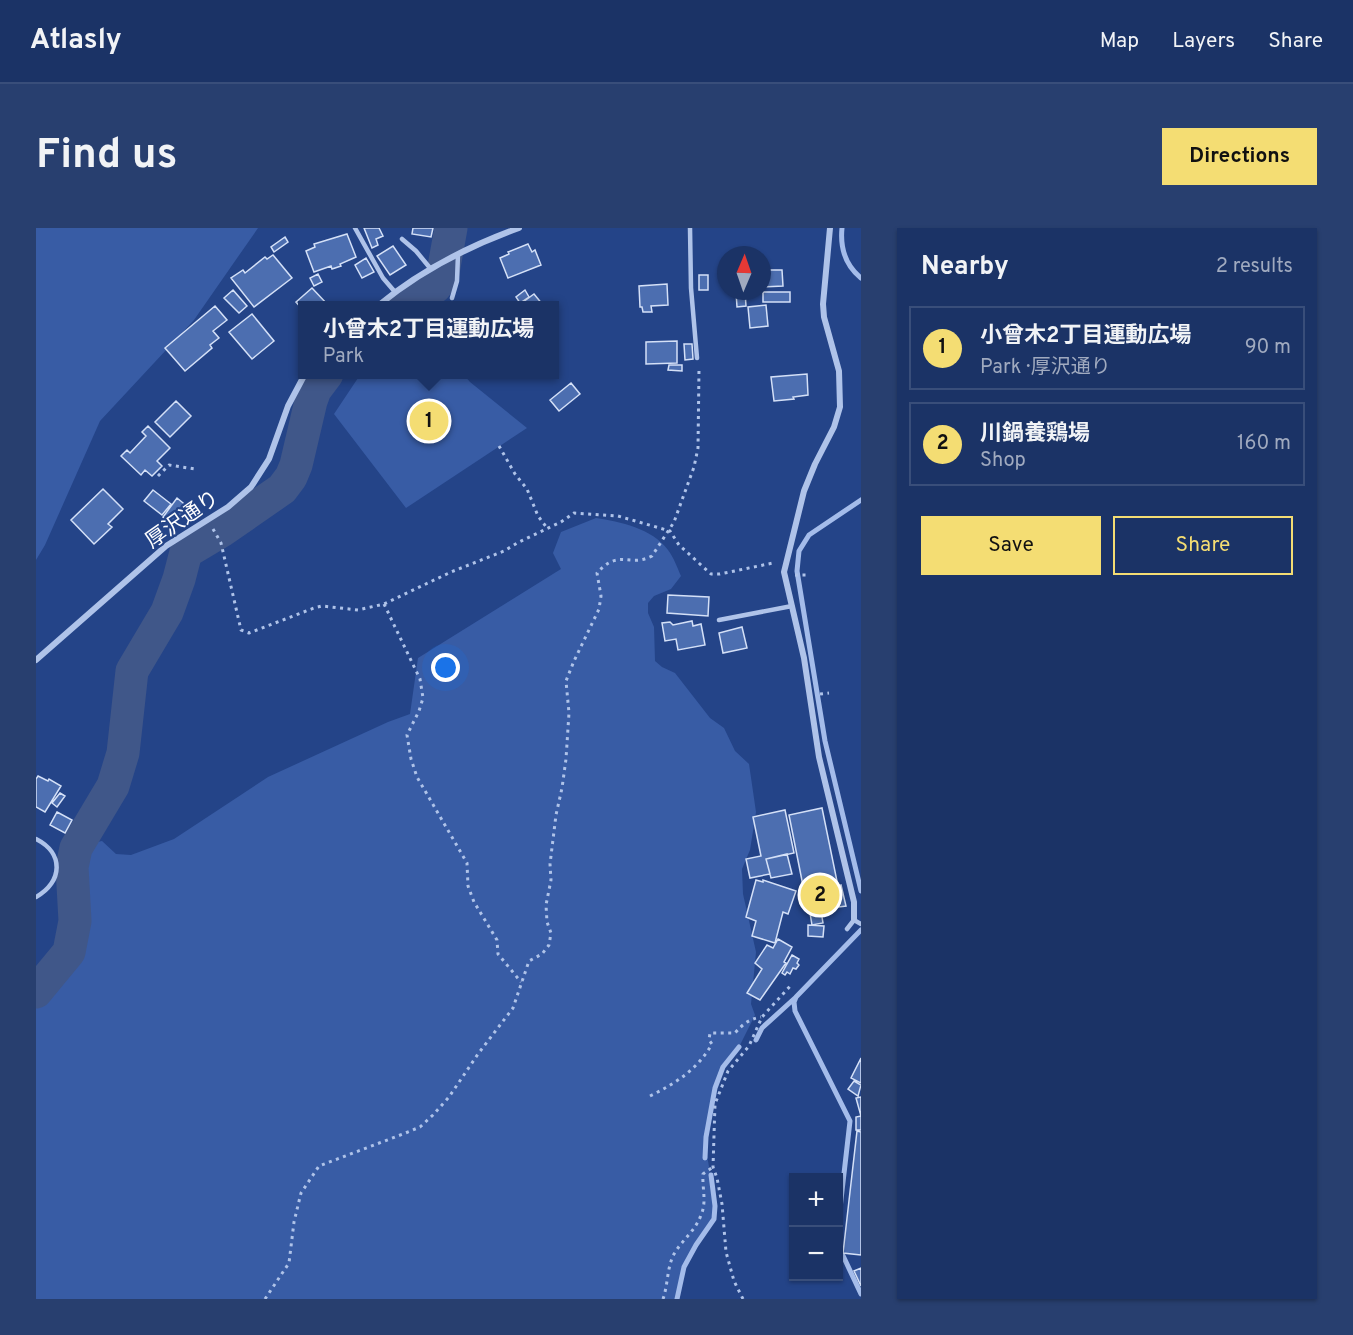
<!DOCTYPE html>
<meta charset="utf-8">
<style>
:root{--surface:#1b3366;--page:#283f6f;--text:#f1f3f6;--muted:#a0aabf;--line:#394e7a;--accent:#f4dd73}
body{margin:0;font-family:Overpass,"Noto Sans JP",sans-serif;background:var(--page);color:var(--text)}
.controls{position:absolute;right:18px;bottom:18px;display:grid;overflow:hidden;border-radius:0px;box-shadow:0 2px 4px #0004}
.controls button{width:54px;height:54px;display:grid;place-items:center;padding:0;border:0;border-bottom:2px solid var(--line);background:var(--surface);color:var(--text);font:30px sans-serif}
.compass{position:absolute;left:681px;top:18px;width:54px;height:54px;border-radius:50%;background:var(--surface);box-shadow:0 2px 4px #0004;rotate:2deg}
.you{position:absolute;left:410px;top:440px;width:21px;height:21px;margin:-15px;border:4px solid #fff;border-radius:50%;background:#1a73e8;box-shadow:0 0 0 9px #1a73e833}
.badge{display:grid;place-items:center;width:39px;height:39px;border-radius:50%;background:var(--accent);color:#111;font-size:20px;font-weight:700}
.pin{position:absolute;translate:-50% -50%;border:3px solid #fff;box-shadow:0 2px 6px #0006}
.popup{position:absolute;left:262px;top:73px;width:261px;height:78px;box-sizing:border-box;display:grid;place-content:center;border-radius:0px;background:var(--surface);filter:drop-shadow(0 2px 4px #0005);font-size:20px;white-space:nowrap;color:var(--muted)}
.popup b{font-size:22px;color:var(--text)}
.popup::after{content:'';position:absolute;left:50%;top:100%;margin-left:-12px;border:12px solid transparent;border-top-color:var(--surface)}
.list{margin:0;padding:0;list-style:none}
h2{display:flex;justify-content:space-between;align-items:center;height:78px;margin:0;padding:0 24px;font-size:26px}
h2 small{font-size:20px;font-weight:400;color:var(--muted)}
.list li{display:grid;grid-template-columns:39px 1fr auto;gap:18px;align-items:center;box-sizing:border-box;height:84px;margin:0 12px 12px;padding:0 12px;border:2px solid var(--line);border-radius:0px}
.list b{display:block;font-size:22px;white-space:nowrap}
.list p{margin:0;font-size:20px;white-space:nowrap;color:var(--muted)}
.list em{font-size:20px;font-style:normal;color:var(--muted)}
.actions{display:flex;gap:12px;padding:18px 24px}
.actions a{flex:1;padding:14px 0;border:2px solid var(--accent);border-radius:0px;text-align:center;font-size:21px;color:var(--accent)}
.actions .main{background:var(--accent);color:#111}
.map{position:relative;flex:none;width:825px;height:1071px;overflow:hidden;border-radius:0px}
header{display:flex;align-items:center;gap:36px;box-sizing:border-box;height:84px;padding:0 30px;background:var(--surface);border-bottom:2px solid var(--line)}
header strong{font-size:28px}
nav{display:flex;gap:33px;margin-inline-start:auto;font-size:21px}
.intro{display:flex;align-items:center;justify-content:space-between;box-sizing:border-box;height:144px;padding:0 36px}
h1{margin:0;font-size:42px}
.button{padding:15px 27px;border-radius:0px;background:var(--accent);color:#111;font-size:21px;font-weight:700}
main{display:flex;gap:36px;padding:0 36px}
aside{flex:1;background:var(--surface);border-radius:0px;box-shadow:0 2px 4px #0004}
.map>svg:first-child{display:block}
</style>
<header>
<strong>Atlasly</strong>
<nav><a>Map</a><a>Layers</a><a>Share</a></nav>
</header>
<div class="intro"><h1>Find us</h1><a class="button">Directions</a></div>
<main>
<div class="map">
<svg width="825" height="1071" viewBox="0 0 825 1071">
<rect width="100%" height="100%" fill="#244488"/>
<!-- green -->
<path fill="#385ca5" d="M0 0H222L158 92 64 193 9 317 0 332Z
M324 147H428L434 154 491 200 370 280 298 186Z
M560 290C584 294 616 300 632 322 638 330 641 339 645 348L635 361 618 368 612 375V385L618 399 619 433 626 439 639 445 674 490 688 500 699 523 713 536 720 584 714 622 706 641 707 666 720 724 715 776 719 787 703 819 687 839 679 860 670 922 678 966V991L660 1017 648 1039 641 1071H0V774L23 758 37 726 45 692 43 633 51 616 66 613 80 626 95 627 138 611 232 549 352 494 374 486 382 430 525 341 517 325 525 304Z"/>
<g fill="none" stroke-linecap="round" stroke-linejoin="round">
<!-- stream -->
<path stroke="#a4bcea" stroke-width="5" d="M806 0C804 20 809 37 825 50
M825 272 773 307 763 323 761 343 789 513 825 663
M720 812 726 800 759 770
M669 930 670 909 679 860 687 839 703 819
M802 998 814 893 759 783 758 774 760 769 825 702
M802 1017 825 1066
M641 1071 648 1039 660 1017 678 991 679 978 675 947"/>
<!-- river -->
<path stroke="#405789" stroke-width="33" d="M369 77 399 59 406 50 415 0
M0 764 33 724 39 693 36 639 40 620 77 558 87 525 96 443 131 384 143 351 150 324 187 302 246 261 255 249 260 237 275 173 279 162 291 146"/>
</g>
<!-- building -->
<path fill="#4c6eb0" stroke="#d4e0f7" stroke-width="1.5" d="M328 0H343L347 8 340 11 342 17 336 20Z
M377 0H397L395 9 376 6Z
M311 6 320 29 304 36 305 38 296 41 295 38 278 44 270 23 279 19 278 16Z
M249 9 252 14 238 24 235 19Z
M492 16 496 24 499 22 505 37 472 50 464 30 473 26 472 24Z
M357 18 370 37 354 47 341 28Z
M237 27 256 50 218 79 195 50 207 42 209 45 229 29 231 31Z
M330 30 338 44 326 50 319 37Z
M726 42H746L747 58 726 59Z
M282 46 286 54 278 58 274 50Z
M663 47H672V62H663Z
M631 56 632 77 615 78 616 84H607L606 79H604L603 58Z
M276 60 292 77H267V82L260 74Z
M197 62 211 78 203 85 188 70Z
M489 62 493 69 484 75 480 69Z
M709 63 710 78 701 79 700 64Z
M727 64H754V74H727Z
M498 66 507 77H483Z
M730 77 732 98 714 100 712 79Z
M179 78 191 92 177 103 183 110 174 117 176 120 149 143 129 120Z
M216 86 238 113 216 131 193 104Z
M641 113V135L610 136V114Z
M648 116H656L657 131 649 132Z
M633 137H646V143L632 142Z
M771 146 772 167 757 169 758 171 738 173 735 149Z
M535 155 544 166 523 183 514 172Z
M140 173 155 188 134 209 119 194Z
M112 198 134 220 121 233 126 238 116 248 109 242 105 247 85 228 91 222 94 225 110 208 106 204Z
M67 261 87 281 72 296 76 299 58 316 35 292Z
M117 262 135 276 126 287 108 273Z
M141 270 152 279 138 297 127 289Z
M632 367 673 369 672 388 631 385Z
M656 393 657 398 665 396 669 417 642 422 640 411 629 413 626 395 634 394 637 397Z
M706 399 711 420 687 425 683 405Z
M2 548 12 553 13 551 25 558 9 584 0 579V551Z
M24 565 29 568 21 579 16 575Z
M786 580 802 658 795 659 799 677 772 683 753 587Z
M749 582 758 625 730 631 734 646 714 650 710 631 725 628 717 589Z
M21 584 36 592 29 605 14 597Z
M751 626 756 646 735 650 730 631Z
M720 652 727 654V652L760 663 752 686 747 684 739 715 716 708 720 693 710 689Z
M805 657 810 678 803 679V678H800L796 660Z
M785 683 787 695 776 697 774 685Z
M772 697 788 698 787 709 772 708Z
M742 711 756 719 748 734 750 735 724 772 711 765 726 741 719 735 731 717 737 720Z
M756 727 763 731 761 735 763 737 760 741 757 740 754 746 751 744 749 747 746 745Z
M825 830V855L815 850Z
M818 853 825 857 822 868 812 861Z
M825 869V902H820V889L825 888 820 870Z
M821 903 825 904V1027L807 1025Z
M825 1040V1058L818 1043Z"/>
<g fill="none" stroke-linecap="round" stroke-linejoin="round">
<!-- path -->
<path stroke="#afc3e9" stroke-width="3" stroke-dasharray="3 4.5" stroke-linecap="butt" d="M463 218 479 246 491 261 502 288 511 300
M122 248 133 237 159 241
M177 301 185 315 205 402 213 405 278 380 286 378 322 382 348 376 415 344 468 323 483 314 525 294 538 285 582 288 634 303 643 317 675 346H684L737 335
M759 347H771
M348 376 384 451 387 470 383 483 371 507 375 531 381 549 431 635 432 658 438 674 461 712 462 726 485 754
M784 466 793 465
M614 868C640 855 661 842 676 816L673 812 674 805H699C707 796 713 791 725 789
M229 1071 253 1035 258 994 265 965 283 938 367 906 384 899 397 887 413 869 442 826 477 780 493 733 506 726 513 717 515 705 511 694 510 677 515 652 514 636 520 587 526 560 530 531 533 485 530 453 538 433 563 381 565 368 561 345C583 320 593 340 616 328L638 294 658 239 662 220 663 141
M627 1071C632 1057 631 1039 638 1026 646 1012 660 1002 665 987 671 974 666 960 667 946L677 939
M707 1071 698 1053 690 1024 686 976 681 950 677 939 679 876 692 843 713 818 726 789 756 756"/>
<!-- service -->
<path stroke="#afc3e9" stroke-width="4.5" d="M319 0 347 50 359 64
M654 0 655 60 661 130
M366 11 380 23 394 40
M416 70 421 53 422 26
M683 392 756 378
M0 611C28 625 27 654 0 669
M811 701 818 692 825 696"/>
<!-- minor -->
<path stroke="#afc3e9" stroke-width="6" d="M794 0 787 76 788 89 803 143 804 179 798 199 779 236 768 263 748 344 768 430 783 529 818 674V692
M343 77C384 43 433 18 483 0
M0 432 130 318 192 279 215 259 233 231 252 178 269 146"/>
</g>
<g text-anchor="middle" stroke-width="4.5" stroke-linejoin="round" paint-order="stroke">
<!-- street labels -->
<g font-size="21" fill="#fff" stroke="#244488">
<text transform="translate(146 291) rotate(-35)" y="7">厚沢通り</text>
</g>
</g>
</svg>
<div class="controls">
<button>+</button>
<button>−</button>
</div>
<svg class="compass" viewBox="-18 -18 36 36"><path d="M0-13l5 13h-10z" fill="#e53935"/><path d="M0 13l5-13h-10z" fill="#a0aabf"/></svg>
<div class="you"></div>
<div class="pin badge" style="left:393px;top:193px">1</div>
<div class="popup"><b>小曾木2丁目運動広場</b>Park</div>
<div class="pin badge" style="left:784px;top:667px">2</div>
</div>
<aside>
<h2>Nearby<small>2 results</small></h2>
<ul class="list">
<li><span class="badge">1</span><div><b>小曾木2丁目運動広場</b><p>Park · 厚沢通り</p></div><em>90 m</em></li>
<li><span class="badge">2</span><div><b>川鍋養鶏場</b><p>Shop</p></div><em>160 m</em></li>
</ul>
<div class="actions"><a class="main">Save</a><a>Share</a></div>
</aside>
</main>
